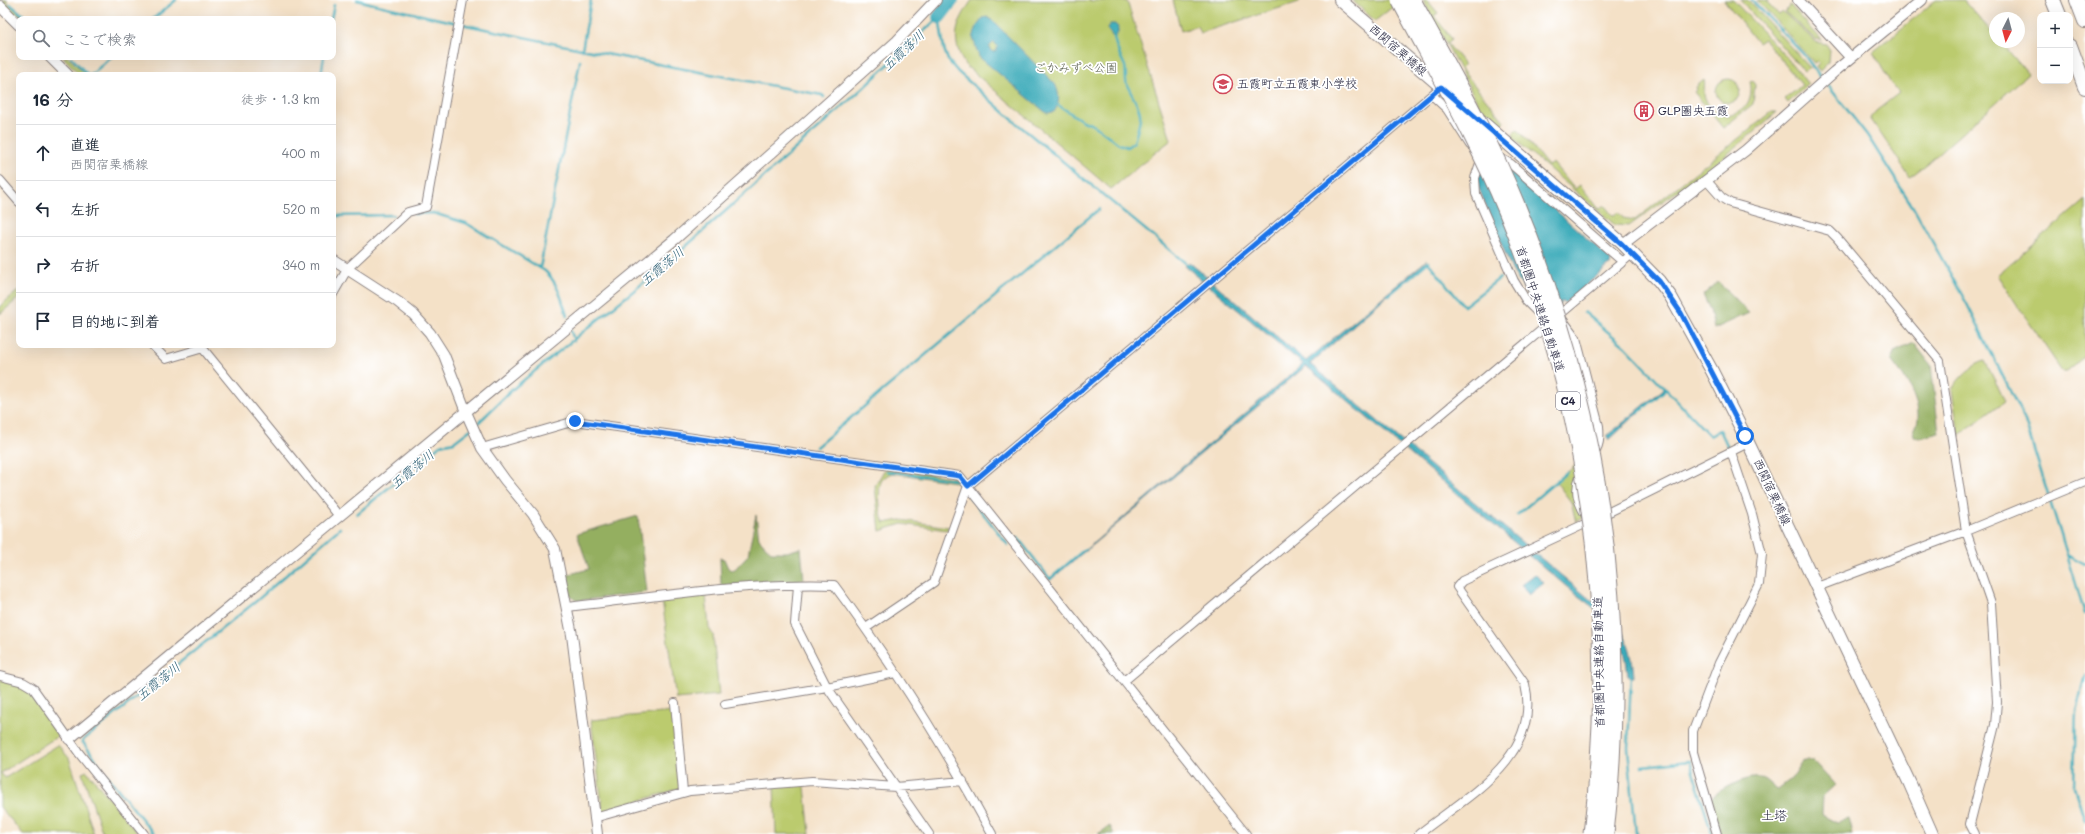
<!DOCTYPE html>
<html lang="ja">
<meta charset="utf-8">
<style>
:root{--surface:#fff;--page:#f2f2f3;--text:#1f2937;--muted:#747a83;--line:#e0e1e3}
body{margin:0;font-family:Mali,"Klee One",sans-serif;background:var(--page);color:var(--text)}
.controls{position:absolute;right:12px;top:12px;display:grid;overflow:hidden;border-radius:8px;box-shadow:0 4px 16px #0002}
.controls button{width:36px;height:36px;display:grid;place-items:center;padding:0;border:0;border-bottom:1px solid var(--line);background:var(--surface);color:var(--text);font:20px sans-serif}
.compass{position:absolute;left:1989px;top:12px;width:36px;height:36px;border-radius:50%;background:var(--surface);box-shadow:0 4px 16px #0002;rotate:186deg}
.stop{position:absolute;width:12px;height:12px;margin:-9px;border:3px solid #1a73e8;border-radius:50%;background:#fff}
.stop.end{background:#1a73e8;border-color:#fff;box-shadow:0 1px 4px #0008}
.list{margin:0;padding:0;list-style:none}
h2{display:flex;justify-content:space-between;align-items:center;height:52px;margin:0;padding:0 16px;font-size:17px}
h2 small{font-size:13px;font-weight:400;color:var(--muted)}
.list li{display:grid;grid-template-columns:26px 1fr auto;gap:12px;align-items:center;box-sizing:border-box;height:56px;padding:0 16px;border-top:1px solid var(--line)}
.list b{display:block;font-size:15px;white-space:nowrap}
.list p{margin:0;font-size:13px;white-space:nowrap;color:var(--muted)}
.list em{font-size:13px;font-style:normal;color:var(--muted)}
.icon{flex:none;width:22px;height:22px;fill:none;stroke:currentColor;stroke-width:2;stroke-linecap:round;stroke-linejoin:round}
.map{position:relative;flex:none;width:2085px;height:834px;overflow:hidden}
.search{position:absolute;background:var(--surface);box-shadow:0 4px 16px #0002;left:16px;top:16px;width:320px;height:44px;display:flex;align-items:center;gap:10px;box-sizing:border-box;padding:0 14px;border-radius:8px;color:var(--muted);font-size:15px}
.panel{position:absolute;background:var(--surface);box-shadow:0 4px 16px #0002;left:16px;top:72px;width:320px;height:276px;border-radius:8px}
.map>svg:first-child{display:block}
</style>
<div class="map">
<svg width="2085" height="834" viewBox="0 0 2085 834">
<rect width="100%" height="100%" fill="#fff"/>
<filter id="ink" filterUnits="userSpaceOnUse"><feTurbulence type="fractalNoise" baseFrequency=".025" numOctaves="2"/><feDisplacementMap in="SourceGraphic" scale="8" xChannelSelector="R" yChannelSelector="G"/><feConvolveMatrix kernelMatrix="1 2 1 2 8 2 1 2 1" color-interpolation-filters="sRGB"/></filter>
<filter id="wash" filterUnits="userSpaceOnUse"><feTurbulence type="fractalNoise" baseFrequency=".012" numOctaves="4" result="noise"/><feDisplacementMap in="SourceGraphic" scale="16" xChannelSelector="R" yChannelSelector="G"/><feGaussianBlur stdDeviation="0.9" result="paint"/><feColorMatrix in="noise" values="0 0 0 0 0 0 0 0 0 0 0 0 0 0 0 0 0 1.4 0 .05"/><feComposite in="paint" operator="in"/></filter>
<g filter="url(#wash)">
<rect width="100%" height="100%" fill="#f4e1c7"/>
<!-- green -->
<path fill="#bbcb6e" stroke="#6e7654" d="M3 0H7V3L25 19H20L3 4Z
M972 0 1127 1 1171 140 1111 189 965 65C950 38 956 24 972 0Z
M1173 0H1297L1299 2 1200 33 1197 26 1181 31Z
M1352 0H1392L1395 5 1375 21Z
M1423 0H1427L1438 13 1434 16 1452 39 1447 43 1465 65 1461 69 1504 121 1500 127 1483 113Z
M1724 0H1733L1787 58 1808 84 1788 103 1785 99 1802 85 1764 39 1758 43Z
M1740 0H1748L1810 68 1805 72Z
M1757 0H1768L1767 2 1779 15 1783 12 1816 42 1826 44 1830 50 1829 62 1820 71 1816 66 1819 63 1817 61 1814 63Z
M1936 0H1964L1995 36V42H2001L2028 74 1927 164 1910 177 1870 118 1876 111 1899 93 1890 82 1873 52Z
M1790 5 1822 40 1815 39 1785 12Z
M63 57H68L86 75H80Z
M1716 91a12 12 0 1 1 24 0a12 12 0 1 1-24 0Z
M1704 80C1706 86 1702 93 1706 100 1718 129 1758 113 1750 82L1752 81 1755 85 1753 104 1723 128 1694 92 1697 89 1696 87Z
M1772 112H1777L1723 158 1629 226 1615 225 1513 138 1514 136 1512 134 1518 129 1548 166 1553 163 1572 186 1575 189 1580 185 1599 209 1604 205 1613 216 1618 212 1623 218 1635 220Z
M2085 200V356L2067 371H2062L1997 275Z
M19 290V298L0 314V306Z
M1985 361 2005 401 1959 435 1952 390C1957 379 1973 364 1985 361Z
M1577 464 1574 485 1583 518 1576 522 1571 502 1556 482Z
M886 467 957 478 962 482 961 485 955 482 892 473C889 474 884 477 882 480 877 487 880 517 884 523L901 520 949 527 947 530 902 524 880 531 875 486Z
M706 595 709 628 713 635 719 695 676 699 662 600Z
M0 679 24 685 30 689 61 734 1 773 5 778 58 745 69 758 94 834H23L0 807Z
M672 712 681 788 603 812 591 720Z
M87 771 138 834H103L82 773Z
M803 784 805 787 810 834H776L774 785Z"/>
<!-- forest -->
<path fill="#94af61" stroke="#5b684e" d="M1718 282 1749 313 1714 329 1710 310 1703 295Z
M1914 343 1931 365 1939 433 1919 438 1915 437 1913 433C1914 430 1916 427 1917 424 1923 404 1903 375 1892 360L1894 352Z
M756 515 759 539 771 552H787L801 548 804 580 721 586 720 558 724 559 728 568 731 570 735 569 748 555Z
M638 516 647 592 577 601 570 596 566 575 589 569 577 534Z
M1803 761H1813L1835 785 1823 796 1822 814 1837 822 1848 819 1852 834H1720L1710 799C1719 789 1746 776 1760 778 1767 778 1771 786 1778 789L1792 778Z
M1110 826 1114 834H1098Z"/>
<!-- water -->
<path fill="#3baab9" stroke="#2e667a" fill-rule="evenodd" d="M987 17 992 20 1055 84C1060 94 1060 103 1054 112L1047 113 1044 111 979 57 973 38 977 26 983 18ZM994 42 998 47 994 52 991 51 989 47Z
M1110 24H1115L1118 27V33L1115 37H1113L1107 29Z
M1484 160 1502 163 1510 169 1611 260 1610 265 1565 303 1562 301 1554 314 1532 302 1512 270 1479 189 1478 179Z
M1427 260 1310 364 1605 612C1626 632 1632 647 1634 677H1628C1625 632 1609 618 1574 593L1306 366 1049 581 1303 364 1185 266 1189 262 1306 361Z
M1666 387 1609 440 1607 436Z
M1535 574 1544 583 1529 595 1521 585Z"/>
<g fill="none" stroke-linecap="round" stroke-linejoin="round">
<!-- stream -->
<path stroke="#3baab9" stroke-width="2.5" d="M357 0C511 37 666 66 822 95L824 97
M1752 0 1804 55 1822 79
M10 4 28 19
M939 17 944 49 948 60 958 72 1014 121 1189 266
M153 19 176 0
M331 19 334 5
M582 50 591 0
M71 57 88 75
M91 75 111 57
M321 75 324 57
M1826 83 1867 135 1913 207 1967 304 2025 421 2067 554 2085 564
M1058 105 1081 120 1095 126 1119 144 1127 147 1134 142C1144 111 1142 115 1128 87 1124 81 1127 73 1125 66 1120 55 1116 49 1114 37
M414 214 433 213 466 223 545 271C558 283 562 300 567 316
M333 216 393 215
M540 268 580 61
M1389 295 1428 262 1464 306 1500 278
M1584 312 1626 347 1710 436 1720 430 1728 447
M571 331 574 341
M1639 412 1666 389
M475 426 514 388 664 266 862 89 939 17
M816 447 1099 209
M887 471 956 480 959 483
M970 497 1008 545
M357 514 440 445 454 442 471 429
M1517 515 1567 472
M1018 538 1050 579 1085 549
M2067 554 2085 614
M1631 675 1628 748 1636 834
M2085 676 2076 710 2074 787 2085 821
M1642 766 1690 761 1712 834
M154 834 109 778 82 741 254 603 340 528"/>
<!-- river -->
<path stroke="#3baab9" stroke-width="14" d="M939 17 952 0"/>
</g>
</g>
<g filter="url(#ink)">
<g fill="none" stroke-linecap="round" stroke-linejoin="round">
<!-- minor casing -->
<g stroke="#8b8281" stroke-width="10">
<path id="minor" d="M1432 95 1447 109 1470 145
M1495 155 1511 164 1623 262
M1482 157 1475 178 1476 194 1514 281 1527 302 1542 317
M0 180 19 202
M1706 180 1722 198 1730 203 1830 231 1837 238 1940 361 1966 531 1991 603 1997 702 1995 725 1970 824 1975 834
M333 294 348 268 408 212 426 207 463 0
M1560 316 1576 338 1599 426C1600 438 1600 446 1592 456
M152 345 166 359 203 348
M200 345 339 516
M482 448 575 421 960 476 1246 834
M1580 476C1574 491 1578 502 1586 516
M798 585 795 624 827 687 929 834
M1817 587 1966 531 2085 482
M567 607C655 597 745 582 834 585 893 664 945 748 992 834
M866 628 934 582 968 486 1441 87
M0 676 23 682 33 688 79 753 144 834
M1124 681 1632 254
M675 703 683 792
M725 704 827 687 895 673
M594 818 690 791 812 781 896 787 963 781
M1419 834C1467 796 1542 757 1525 684L1457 587 1462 581 1589 522 1748 443
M1717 834 1693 752V731L1719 663 1759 584 1762 554 1752 514 1731 452"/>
</g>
<!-- tertiary casing -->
<g stroke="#8b8281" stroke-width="12">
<path id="tertiary" d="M1798 0 1851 58
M0 6 19 25
M50 57 68 75
M1623 244 1746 150 1834 72 1922 0
M333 260 398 302 413 314 430 333 444 355 466 412 482 448 505 480 533 514 555 549 572 635 597 834
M69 739 674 240 897 41 936 0"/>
</g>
<!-- secondary casing -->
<g stroke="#8b8281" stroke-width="14">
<path id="secondary" d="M1340 0 1446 91
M1478 118 1623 244 1659 281 1671 297 1712 371 1745 436 1910 784 1932 834"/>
</g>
<!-- trunk casing -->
<g stroke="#8b8281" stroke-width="16">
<path id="trunk" d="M2053 0 2059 15
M2077 0 2085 21
M2070 46 2085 87"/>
</g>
<!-- minor -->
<use href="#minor" stroke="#fff" stroke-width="8"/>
<!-- tertiary -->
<use href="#tertiary" stroke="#fff" stroke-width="10"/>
<!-- secondary -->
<use href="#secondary" stroke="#fff" stroke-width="12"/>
<!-- trunk -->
<use href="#trunk" stroke="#fff" stroke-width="14"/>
<!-- motorway-bridge casing -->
<g stroke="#8b8281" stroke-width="17" stroke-linecap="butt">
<path id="motorway-bridge" d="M1399 0C1436 70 1476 138 1506 211 1589 410 1618 620 1591 834
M1413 0C1450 68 1489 136 1518 207 1601 408 1630 618 1606 834"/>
</g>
<!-- motorway-bridge -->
<use href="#motorway-bridge" stroke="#fff" stroke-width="15"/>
</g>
</g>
<g fill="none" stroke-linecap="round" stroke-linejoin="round" filter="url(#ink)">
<!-- route -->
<path stroke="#1a73e8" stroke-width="5" d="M575 421 960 476 968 486 1441 87 1622 244 1659 281 1681 313 1745 436"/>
</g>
<!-- icons -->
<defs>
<g id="school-ring" transform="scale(1)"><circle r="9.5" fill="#fff" stroke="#d1495b" stroke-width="1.5"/><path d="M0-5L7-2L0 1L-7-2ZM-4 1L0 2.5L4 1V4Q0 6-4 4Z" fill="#d1495b"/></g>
<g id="building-ring" transform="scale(1)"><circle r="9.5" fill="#fff" stroke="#d1495b" stroke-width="1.5"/><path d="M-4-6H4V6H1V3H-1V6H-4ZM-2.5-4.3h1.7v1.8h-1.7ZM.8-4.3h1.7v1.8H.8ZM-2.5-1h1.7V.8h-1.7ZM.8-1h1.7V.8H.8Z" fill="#d1495b"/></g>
</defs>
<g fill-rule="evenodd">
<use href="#school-ring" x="1223" y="84"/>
<use href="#building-ring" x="1644" y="111"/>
</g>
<g text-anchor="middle" stroke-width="3.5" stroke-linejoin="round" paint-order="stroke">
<!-- shield labels -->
<rect fill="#fff" stroke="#646476" stroke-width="1" x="1556" y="392" width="24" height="18" rx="3"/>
<g font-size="11" font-weight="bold" fill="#22223b">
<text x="1568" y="405">C4</text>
</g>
<!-- street labels -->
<g font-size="12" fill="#22223b" stroke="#fff">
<text transform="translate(1398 50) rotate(41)" y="4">西関宿栗橋線</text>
<text transform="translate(1540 309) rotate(72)" y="4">首都圏中央連絡自動車道</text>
<text transform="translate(1772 492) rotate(65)" y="4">西関宿栗橋線</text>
<text transform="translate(1599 662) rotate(-91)" y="4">首都圏中央連絡自動車道</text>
</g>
<!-- park labels -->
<g font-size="12" fill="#585d4d" stroke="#fff">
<text x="1076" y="72">ごかみずべ公園</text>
</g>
<!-- poi labels -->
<g font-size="12" fill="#22223b" stroke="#fff" text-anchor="start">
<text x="1237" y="88">五霞町立五霞東小学校</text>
<text x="1658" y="115">GLP圏央五霞</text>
</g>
<!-- water labels -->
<g font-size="13" font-style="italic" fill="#2d5f74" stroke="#fff">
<text transform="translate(903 50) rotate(-43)" y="5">五霞落川</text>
<text transform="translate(662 266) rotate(-40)" y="5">五霞落川</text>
<text transform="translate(412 469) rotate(-40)" y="5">五霞落川</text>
<text transform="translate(158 681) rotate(-39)" y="5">五霞落川</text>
</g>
<!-- neighbourhood labels -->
<g font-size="13" fill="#22223b" stroke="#fff">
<text x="1774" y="820">土塔</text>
</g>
</g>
</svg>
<div class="controls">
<button>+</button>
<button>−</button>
</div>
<svg class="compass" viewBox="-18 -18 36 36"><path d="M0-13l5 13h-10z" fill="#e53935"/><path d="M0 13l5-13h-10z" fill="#747a83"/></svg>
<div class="stop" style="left:1745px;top:436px"></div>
<div class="stop end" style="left:575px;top:421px"></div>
<div class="search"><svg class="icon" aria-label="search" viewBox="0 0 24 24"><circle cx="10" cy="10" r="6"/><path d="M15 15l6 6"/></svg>ここで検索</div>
<section class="panel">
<h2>16 分<small>徒歩 · 1.3 km</small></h2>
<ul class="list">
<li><svg class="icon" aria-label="ahead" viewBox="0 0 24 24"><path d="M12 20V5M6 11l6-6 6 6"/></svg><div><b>直進</b><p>西関宿栗橋線</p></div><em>400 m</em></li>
<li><svg class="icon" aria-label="left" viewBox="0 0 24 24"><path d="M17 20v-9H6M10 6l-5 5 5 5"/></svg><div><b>左折</b></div><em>520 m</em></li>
<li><svg class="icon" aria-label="right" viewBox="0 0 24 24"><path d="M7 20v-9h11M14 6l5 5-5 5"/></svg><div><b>右折</b></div><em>340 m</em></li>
<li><svg class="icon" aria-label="arrive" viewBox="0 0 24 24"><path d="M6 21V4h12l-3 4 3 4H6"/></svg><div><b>目的地に到着</b></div></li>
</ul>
</section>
</div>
